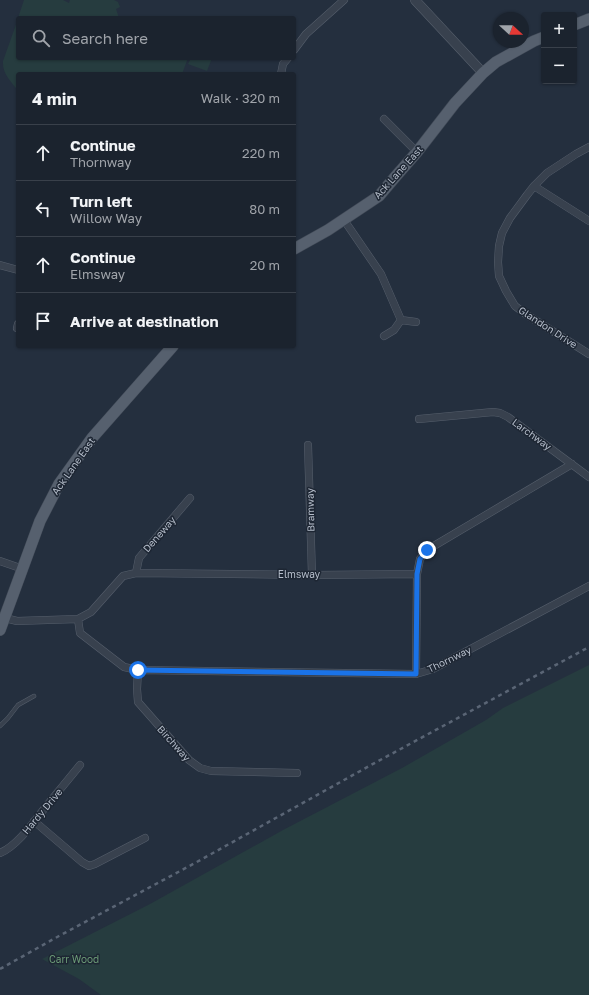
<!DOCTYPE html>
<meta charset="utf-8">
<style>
:root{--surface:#1b232e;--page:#242b36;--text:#f1f3f6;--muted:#a0a4aa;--line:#39404a}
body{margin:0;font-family:"Golos Text",sans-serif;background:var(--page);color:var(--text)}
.controls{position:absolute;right:12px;top:12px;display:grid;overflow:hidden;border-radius:4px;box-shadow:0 1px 3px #0004}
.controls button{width:36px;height:36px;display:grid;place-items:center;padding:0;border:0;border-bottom:1px solid var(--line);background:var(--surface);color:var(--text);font:20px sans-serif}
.compass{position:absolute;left:493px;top:12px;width:36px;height:36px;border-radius:50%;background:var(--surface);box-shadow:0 1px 3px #0004;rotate:111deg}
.stop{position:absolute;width:12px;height:12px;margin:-9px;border:3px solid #1a73e8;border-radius:50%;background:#fff}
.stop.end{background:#1a73e8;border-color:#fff;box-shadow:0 1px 4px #0008}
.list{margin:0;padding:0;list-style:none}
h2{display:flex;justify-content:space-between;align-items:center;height:52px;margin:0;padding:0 16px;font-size:17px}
h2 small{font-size:13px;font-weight:400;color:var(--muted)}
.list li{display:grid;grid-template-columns:26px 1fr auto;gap:12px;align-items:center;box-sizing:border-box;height:56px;padding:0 16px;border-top:1px solid var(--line)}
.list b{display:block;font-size:15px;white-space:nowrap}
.list p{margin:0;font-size:13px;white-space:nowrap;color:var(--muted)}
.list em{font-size:13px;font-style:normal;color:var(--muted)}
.icon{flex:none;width:22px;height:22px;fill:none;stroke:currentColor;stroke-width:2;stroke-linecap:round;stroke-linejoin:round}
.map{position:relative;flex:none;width:589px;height:995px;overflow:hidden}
.search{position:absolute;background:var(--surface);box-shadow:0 1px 3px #0004;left:16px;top:16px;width:280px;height:44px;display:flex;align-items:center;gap:10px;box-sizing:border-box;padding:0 14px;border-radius:4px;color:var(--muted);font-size:15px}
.panel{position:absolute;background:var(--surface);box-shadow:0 1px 3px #0004;left:16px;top:72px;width:280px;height:276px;border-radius:4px}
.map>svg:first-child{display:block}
</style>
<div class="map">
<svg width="589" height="995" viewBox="0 0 589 995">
<rect width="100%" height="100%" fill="#242f3e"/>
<!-- green -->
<path fill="#263c3f" d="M24 0H63L69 3 70 0H114L118 2 120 7 116 9 119 18H18Z
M18 19V58H188L182 74H18V91C11 81 2 74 3 61Z
M191 58H212L207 71 188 64Z
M589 665V995H101L79 979 42 959 150 904 283 830 402 768 486 720 503 708Z"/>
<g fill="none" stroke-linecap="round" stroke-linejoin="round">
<!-- service casing -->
<g stroke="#565f6c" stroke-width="4.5">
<path id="service" d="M0 726 8 718 18 705 34 696"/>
</g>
<!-- minor casing -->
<g stroke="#565f6c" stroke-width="8">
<path id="minor" d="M294 50 306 34 344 0
M281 74 283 64 288 58
M384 119 417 152
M589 147 576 154 547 173 534 186 527 195 510 218 502 233 499 246 498 262 499 276 506 291 515 306 527 315 589 354
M534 186 589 221
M344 220 381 274 401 320 394 330 384 336
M0 265 18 270
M401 320 416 322
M17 328 18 324
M419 419 493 412 500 413 508 417 589 477
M308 445 312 575
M0 561 23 569
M136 573 139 558 190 498
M5 618 17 621 78 619 91 612 123 576 136 573 312 575 417 574 420 559 427 550 572 464
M78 619 80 633 124 667 138 670 416 674 433 669 589 586
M138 670 137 689 138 702 189 760 200 768 211 771 297 773
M416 674 417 574
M34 821 82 862 89 866 95 864 145 838
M0 853C17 846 33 823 44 809 56 794 68 780 80 765"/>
</g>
<!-- tertiary casing -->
<g stroke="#565f6c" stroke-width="10">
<path id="tertiary" d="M415 0 483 73"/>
</g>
<!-- primary casing -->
<g stroke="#414a57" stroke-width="12">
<path id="primary" d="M574 25 589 19
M294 249 328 230 379 196 396 176 417 152 455 103 483 73 496 62 534 41 544 37
M0 630 40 521 59 484 92 438 173 346"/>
</g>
<!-- service -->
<use href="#service" stroke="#38414e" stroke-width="3.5"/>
<!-- minor -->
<use href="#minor" stroke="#38414e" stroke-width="7"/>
<!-- tertiary -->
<use href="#tertiary" stroke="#38414e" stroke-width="9"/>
<!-- primary -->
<use href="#primary" stroke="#56606e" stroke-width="11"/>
<!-- rail -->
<path stroke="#5a6575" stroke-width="2.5" stroke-dasharray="4 4" stroke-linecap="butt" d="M0 969 59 936 195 863 371 765 589 647"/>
</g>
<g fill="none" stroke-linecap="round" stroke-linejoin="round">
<!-- route -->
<path stroke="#1a73e8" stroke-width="5" d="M138 670 416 674 417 574 420 559 427 550"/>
</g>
<g text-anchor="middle" stroke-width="3" stroke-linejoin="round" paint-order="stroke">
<!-- street labels -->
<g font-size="10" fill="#b4bcc9" stroke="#1d2633">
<text transform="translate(398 172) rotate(-48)" y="4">Ack Lane East</text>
<text transform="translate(548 327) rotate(33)" y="4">Glandon Drive</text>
<text transform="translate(532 434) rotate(36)" y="4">Larchway</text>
<text transform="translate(73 466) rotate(-55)" y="4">Ack Lane East</text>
<text transform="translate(310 510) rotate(-91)" y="4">Bramway</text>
<text transform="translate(159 534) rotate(-49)" y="4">Deneway</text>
<text x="299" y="578">Elmsway</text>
<text transform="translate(449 659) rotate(-26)" y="4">Thornway</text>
<text transform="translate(174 743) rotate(48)" y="4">Birchway</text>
<text transform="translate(42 811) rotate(-50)" y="4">Hardy Drive</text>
</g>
<!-- park labels -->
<g font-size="10" fill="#6b9a76" stroke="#1d2633">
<text x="74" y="963">Carr Wood</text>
</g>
</g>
</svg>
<div class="controls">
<button>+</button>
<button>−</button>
</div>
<svg class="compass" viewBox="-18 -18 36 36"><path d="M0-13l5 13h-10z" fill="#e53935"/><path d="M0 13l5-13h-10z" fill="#a0a4aa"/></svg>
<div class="stop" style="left:138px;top:670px"></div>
<div class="stop end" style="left:427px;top:550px"></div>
<div class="search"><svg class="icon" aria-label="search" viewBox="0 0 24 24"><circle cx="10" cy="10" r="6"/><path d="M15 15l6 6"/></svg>Search here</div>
<section class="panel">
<h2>4 min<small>Walk · 320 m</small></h2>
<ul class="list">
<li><svg class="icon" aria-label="ahead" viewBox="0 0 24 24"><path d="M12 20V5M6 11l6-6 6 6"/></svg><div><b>Continue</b><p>Thornway</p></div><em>220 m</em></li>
<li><svg class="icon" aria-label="left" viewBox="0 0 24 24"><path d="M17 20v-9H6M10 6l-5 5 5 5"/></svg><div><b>Turn left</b><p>Willow Way</p></div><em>80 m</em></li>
<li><svg class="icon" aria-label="ahead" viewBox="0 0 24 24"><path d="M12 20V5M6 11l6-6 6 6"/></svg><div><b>Continue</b><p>Elmsway</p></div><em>20 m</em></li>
<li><svg class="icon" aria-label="arrive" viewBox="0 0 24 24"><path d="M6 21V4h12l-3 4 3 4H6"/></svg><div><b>Arrive at destination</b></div></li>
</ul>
</section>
</div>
